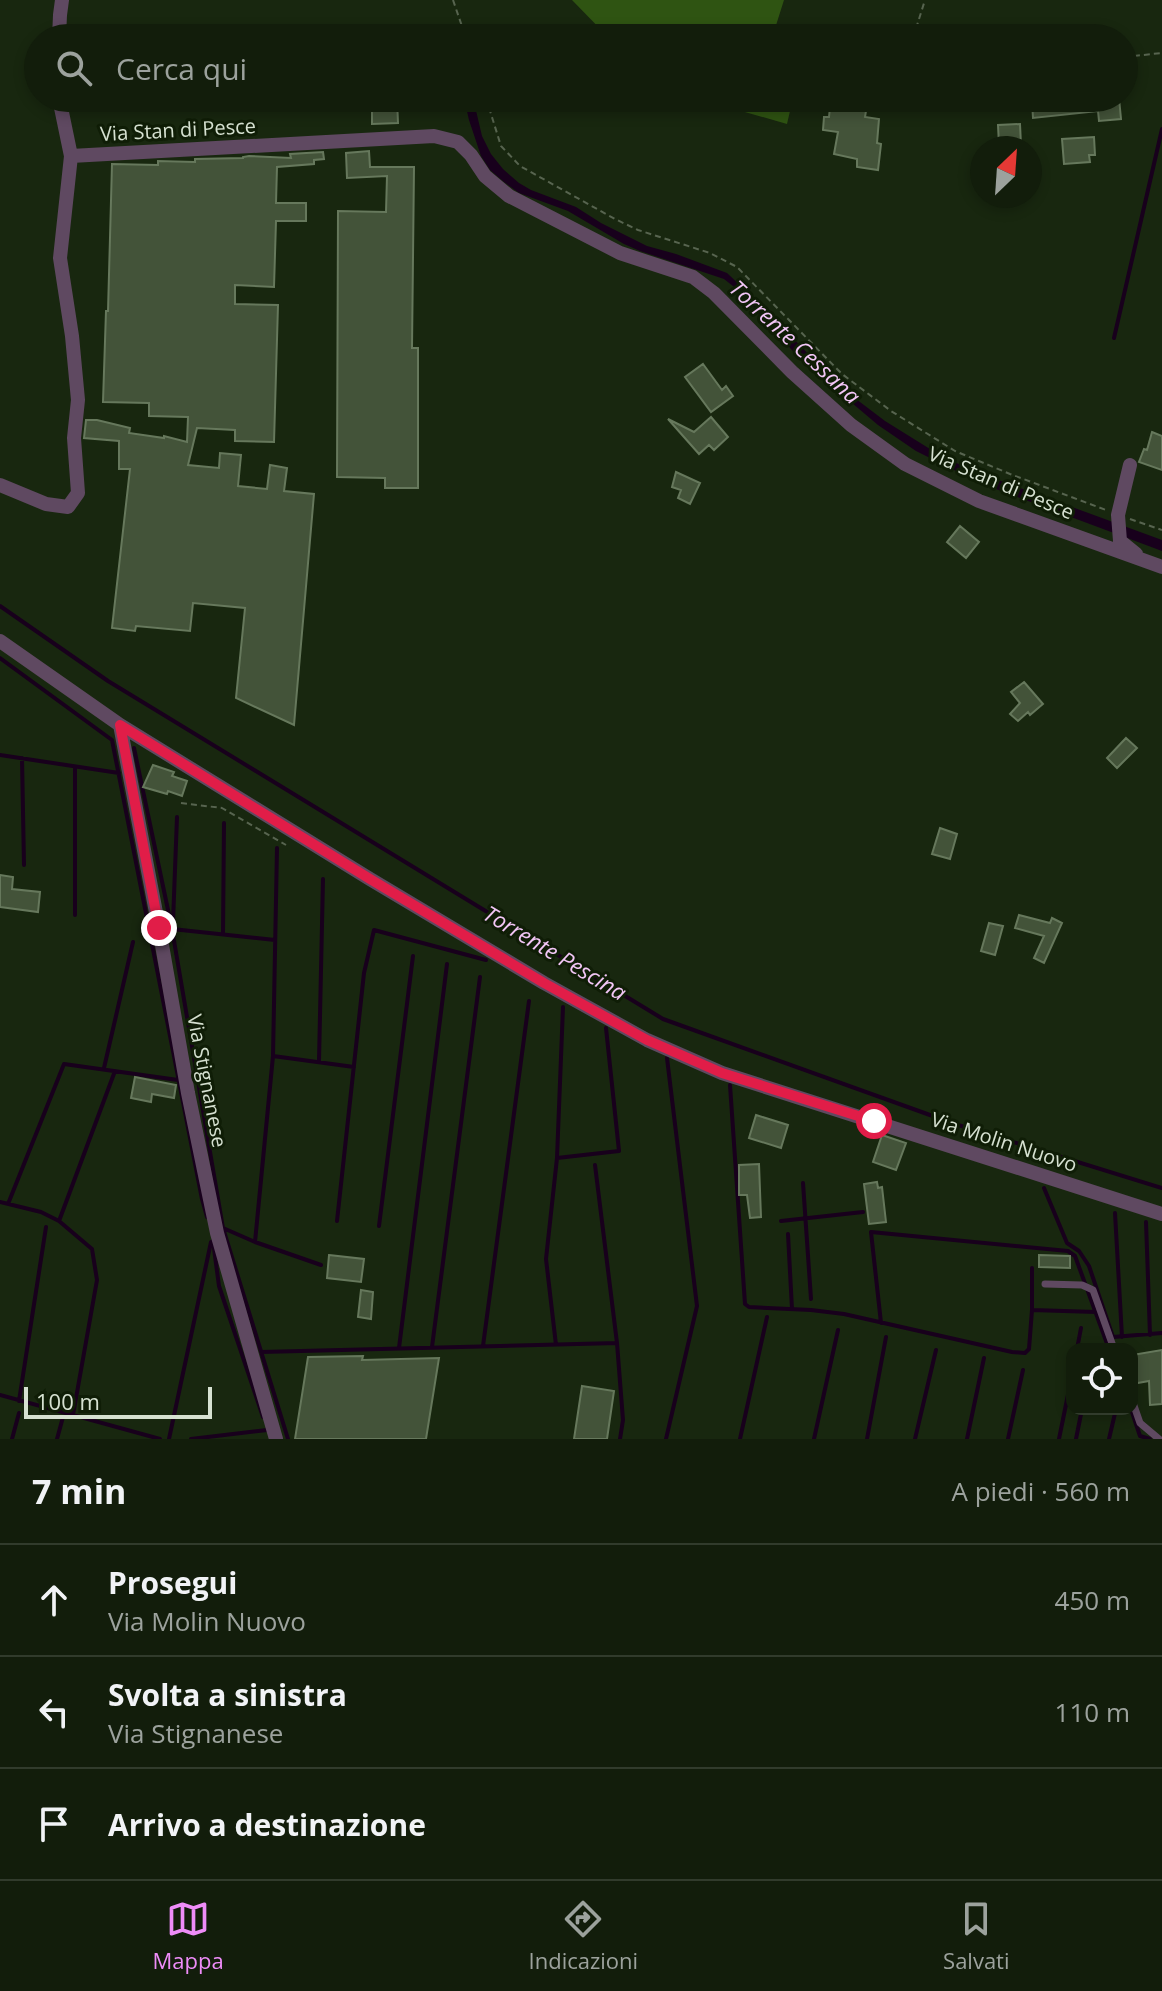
<!DOCTYPE html>
<html lang="it">
<meta charset="utf-8">
<style>
:root{--surface:#121d0b;--page:#1f2a19;--text:#f1f3f6;--muted:#9ca29d;--line:#313b2c;--accent:#ee8cf8}
body{margin:0;font-family:"Open Sans",sans-serif;background:var(--page);color:var(--text)}
.controls{position:absolute;right:24px;bottom:24px;display:grid;overflow:hidden;border-radius:16px;box-shadow:0 4px 12px #0003}
.controls button{width:72px;height:72px;display:grid;place-items:center;padding:0;border:0;border-bottom:2px solid var(--line);background:var(--surface);color:var(--text);font:40px sans-serif}
.compass{position:absolute;left:970px;top:136px;width:72px;height:72px;border-radius:50%;background:var(--surface);box-shadow:0 4px 12px #0003;rotate:25deg}
.scale{position:absolute;left:24px;bottom:20px;width:188px;box-sizing:border-box;padding-left:8px;border:4px solid #d6e1d1;border-top:0;font-size:22px;line-height:28px;white-space:nowrap;color:#d6e1d1;-webkit-text-stroke:6px #0f1d06;paint-order:stroke}
.stop{position:absolute;width:24px;height:24px;margin:-18px;border:6px solid #e11d48;border-radius:50%;background:#fff}
.stop.end{background:#e11d48;border-color:#fff;box-shadow:0 2px 8px #0008}
.list{margin:0;padding:0;list-style:none}
h2{display:flex;justify-content:space-between;align-items:center;height:104px;margin:0;padding:0 32px;font-size:34px}
h2 small{font-size:26px;font-weight:400;color:var(--muted)}
.list li{display:grid;grid-template-columns:52px 1fr auto;gap:24px;align-items:center;box-sizing:border-box;height:112px;padding:0 32px;border-top:2px solid var(--line)}
.list b{display:block;font-size:30px;white-space:nowrap}
.list p{margin:0;font-size:26px;white-space:nowrap;color:var(--muted)}
.list em{font-size:26px;font-style:normal;color:var(--muted)}
.icon{flex:none;width:44px;height:44px;fill:none;stroke:currentColor;stroke-width:2;stroke-linecap:round;stroke-linejoin:round}
.map{position:relative;flex:none;width:1162px;height:1439px;overflow:hidden}
.search{position:absolute;background:var(--surface);box-shadow:0 4px 12px #0003;left:24px;right:24px;top:24px;height:88px;display:flex;align-items:center;gap:20px;box-sizing:border-box;padding:0 28px;border-radius:44px;color:var(--muted);font-size:30px}
.sheet{height:440px;background:var(--surface)}
nav{display:flex;justify-content:space-around;align-items:center;box-sizing:border-box;height:112px;border-top:2px solid var(--line);background:var(--surface);font-size:22px;color:var(--muted)}
nav a{display:grid;justify-items:center;gap:4px}
nav .on{color:var(--accent)}
.map>svg:first-child{display:block}
</style>
<div class="map">
<svg width="1162" height="1439" viewBox="0 0 1162 1439">
<rect width="100%" height="100%" fill="#18270f"/>
<!-- forest -->
<path fill="#2f5412" d="M572 0H784L772 38H609Z
M696 98H793L787 124Z"/>
<!-- water -->
<path fill="#18001c" d="M464 98H473L482 136 491 154 503 169 519 183 531 190 576 207 601 223 647 246 676 254 727 273 760 304 816 362 856 399 885 421 938 454 971 470 1162 540V551L980 483 916 451 878 425 800 359 738 290 724 279 640 251 624 244 568 211 519 193 504 182 490 170 481 156 469 120Z"/>
<g fill="none" stroke-linecap="round" stroke-linejoin="round">
<!-- stream -->
<path stroke="#18001c" stroke-width="4" d="M1114 338 1162 129
M0 606 108 681 663 1019 955 1124 1162 1188
M0 658 112 740 202 1199 207 1217
M134 748 172 929 223 1228 288 1439
M0 755 119 773
M22 758 24 865
M75 767V915
M173 922 177 817
M172 929 275 940
M223 934 224 823
M273 1056 354 1067
M319 1061 323 879
M104 1068 133 942
M730 1085 745 1304 749 1307 811 1310 844 1314 1012 1352 1025 1353 1029 1349 1032 1310V1268
M557 1158 619 1151 606 1028
M595 1165 617 1343 623 1420 620 1439
M803 1183 811 1299
M1044 1188 1067 1243 1079 1251 1089 1266 1113 1337 1162 1333
M0 1202 41 1212 59 1221 92 1249 97 1280 73 1415
M8 1204 64 1064 178 1080
M1115 1213 1122 1337
M59 1221 115 1071
M337 1221 364 973 374 930 486 960
M781 1221 863 1212
M1146 1222 1150 1335
M379 1226 413 956
M223 1228 255 1242 321 1265
M788 1234 792 1309
M213 1241 219 1286 263 1417
M255 1242 273 1056 277 848
M1032 1310 1096 1312
M881 1323 871 1232 1068 1251 1075 1256 1109 1349
M556 1345 546 1259 557 1158 563 1007
M483 1346 529 1001
M432 1347 480 977
M399 1348 447 964
M1077 1349 1081 1328
M1096 1349V1347
M261 1352 617 1343
M0 1395 160 1439
M19 1401 46 1227
M1131 1409 1140 1436 1150 1439
M12 1439 19 1413
M57 1439 63 1417
M169 1439 211 1242
M191 1439 267 1430
M666 1439 697 1306 667 1058
M740 1439 767 1317
M814 1439 838 1330
M867 1439 886 1337
M915 1439 936 1350
M967 1439 984 1358
M1008 1439 1023 1370
M1059 1439 1072 1375
M1076 1439 1082 1409
M1109 1439 1116 1409"/>
</g>
<!-- building -->
<path fill="#435339" stroke="#66785c" stroke-width="2" d="M1062 98H1119L1121 119 1099 121 1098 111 1033 118 1032 101Z
M372 99H397L398 123 372 124Z
M830 107 866 111 865 117 879 119 877 143 881 144 878 170 857 167V159L834 154 838 132 823 130 824 117H829Z
M1020 124 1021 145 999 146 998 125Z
M1094 137 1095 155H1089L1090 162 1064 164 1062 139Z
M369 151 370 167H414L412 348H418V488H385V478L337 477 338 211 386 212 387 176 347 178 346 153Z
M323 152 324 159 314 160V164L277 167 276 203H306V221H276L274 287 235 285V304L278 305 274 442 235 441V430L197 428 188 465 219 468 220 453 241 455 238 486 267 489 270 465 287 468 284 491 314 494 294 725 236 698 245 608 193 603 190 631 136 626 135 631 112 628 130 469H119V441L84 438 86 420H97L130 428 129 433 164 438V436L187 442 188 417 149 416V403L103 402 106 311H108L112 164 158 165V161L195 162V159L243 158V157L249 156 291 158 290 154Z
M703 364 722 390 726 386 733 396 711 412 685 377Z
M711 417 728 437 714 450 709 445 699 454 668 419 694 432Z
M1152 432 1162 436V470L1139 462 1144 449 1147 450Z
M676 472 700 483 690 504 678 498 681 490 672 487Z
M960 526 979 542 966 558 947 542Z
M1024 682 1043 704 1030 715 1028 712 1018 721 1010 714 1020 703 1011 692Z
M1126 738 1137 748 1117 768 1107 758Z
M153 765 174 772 172 776 187 781 182 796 168 791 167 794 143 787Z
M940 828 957 834 950 859 932 854Z
M0 875 13 877 12 889 40 892 38 912 0 907Z
M1019 915 1050 923 1052 918 1062 923 1044 963 1034 958 1044 936 1015 928Z
M989 923 1003 926 995 955 981 951Z
M135 1077 176 1085 174 1098 152 1094 151 1102 131 1098Z
M756 1115 788 1125 781 1148 749 1138Z
M882 1135 906 1143 896 1170 873 1162Z
M759 1164 761 1217 750 1218 747 1195H739V1165Z
M877 1182 878 1188 882 1187 886 1222 869 1224 864 1184Z
M329 1255 364 1259 361 1282 327 1278Z
M1039 1255 1070 1256V1268L1039 1267Z
M361 1290 373 1292 371 1319 358 1317Z
M1162 1350V1404L1150 1405 1149 1381 1132 1384V1355Z
M363 1356 362 1360 439 1358 426 1439H295L308 1357Z
M582 1386 614 1391 607 1439H574Z"/>
<g fill="none" stroke-linecap="round" stroke-linejoin="round">
<!-- path -->
<path stroke="#57644f" stroke-width="2" stroke-dasharray="6 4" stroke-linecap="butt" d="M453 0 466 38
M913 38 925 0
M1124 57 1162 53
M486 98 501 146 520 166 615 219 638 230 710 253 737 267 842 374 891 411 955 451 1010 474 1106 510
M1130 519 1162 530
M181 803 222 808 286 845"/>
<!-- service -->
<path stroke="#5f4961" stroke-width="7" d="M1045 1284 1082 1285 1093 1290 1114 1349
M1132 1400 1140 1423 1159 1439"/>
<!-- minor -->
<path stroke="#5f4961" stroke-width="14" d="M59 38 60 15 62 0
M71 156 434 136 458 142 471 155 485 176 509 196 620 253 693 277 714 293 792 372 851 425 905 464 979 501 1162 567
M1130 465 1118 515 1120 541 1136 554
M0 485 46 504 68 507 78 493 74 438 78 400 72 336 60 258 71 156 59 98
M0 641 120 725 370 879 544 983 647 1040 722 1073 1162 1214
M120 725 159 928 188 1093 217 1233 276 1439"/>
</g>
<g fill="none" stroke-linecap="round" stroke-linejoin="round">
<!-- route -->
<path stroke="#e11d48" stroke-width="10" d="M159 928 120 725 370 879 544 983 647 1040 722 1073 874 1121"/>
</g>
<g text-anchor="middle" stroke-width="6" stroke-linejoin="round" paint-order="stroke">
<!-- street labels -->
<g font-size="20" fill="#d6e1d1" stroke="#0f1d06">
<text transform="translate(178 130) rotate(-3)" y="7">Via Stan di Pesce</text>
<text transform="translate(1001 483) rotate(23)" y="7">Via Stan di Pesce</text>
<text transform="translate(207 1081) rotate(79)" y="7">Via Stignanese</text>
<text transform="translate(1004 1142) rotate(18)" y="7">Via Molin Nuovo</text>
</g>
<!-- water labels -->
<g font-size="22" font-style="italic" fill="#f2c6f6" stroke="#0f1d06">
<text transform="translate(795 342) rotate(43)" y="8">Torrente Cessana</text>
<text transform="translate(555 953) rotate(31)" y="8">Torrente Pescina</text>
</g>
</g>
</svg>
<div class="controls">
<button><svg class="icon" aria-label="locate" viewBox="0 0 24 24"><circle cx="12" cy="12" r="6"/><path d="M12 2v4M12 18v4M2 12h4M18 12h4"/></svg></button>
</div>
<svg class="compass" viewBox="-18 -18 36 36"><path d="M0-13l5 13h-10z" fill="#e53935"/><path d="M0 13l5-13h-10z" fill="#9ca29d"/></svg>
<div class="scale">100 m</div>
<div class="stop" style="left:874px;top:1121px"></div>
<div class="stop end" style="left:159px;top:928px"></div>
<div class="search"><svg class="icon" aria-label="search" viewBox="0 0 24 24"><circle cx="10" cy="10" r="6"/><path d="M15 15l6 6"/></svg>Cerca qui</div>
</div>
<section class="sheet">
<h2>7 min<small>A piedi · 560 m</small></h2>
<ul class="list">
<li><svg class="icon" aria-label="ahead" viewBox="0 0 24 24"><path d="M12 20V5M6 11l6-6 6 6"/></svg><div><b>Prosegui</b><p>Via Molin Nuovo</p></div><em>450 m</em></li>
<li><svg class="icon" aria-label="left" viewBox="0 0 24 24"><path d="M17 20v-9H6M10 6l-5 5 5 5"/></svg><div><b>Svolta a sinistra</b><p>Via Stignanese</p></div><em>110 m</em></li>
<li><svg class="icon" aria-label="arrive" viewBox="0 0 24 24"><path d="M6 21V4h12l-3 4 3 4H6"/></svg><div><b>Arrivo a destinazione</b></div></li>
</ul>
</section>
<nav>
<a class="on"><svg class="icon" aria-label="map" viewBox="0 0 24 24"><path d="M3 6l6-2 6 2 6-2v14l-6 2-6-2-6 2zM9 4v14M15 6v14"/></svg>Mappa</a>
<a><svg class="icon" aria-label="directions" viewBox="0 0 24 24"><path d="M12 3l9 9-9 9-9-9zM9 14v-3h6M13 9l2 2-2 2"/></svg>Indicazioni</a>
<a><svg class="icon" aria-label="saved" viewBox="0 0 24 24"><path d="M7 4h10v16l-5-4-5 4z"/></svg>Salvati</a>
</nav>
